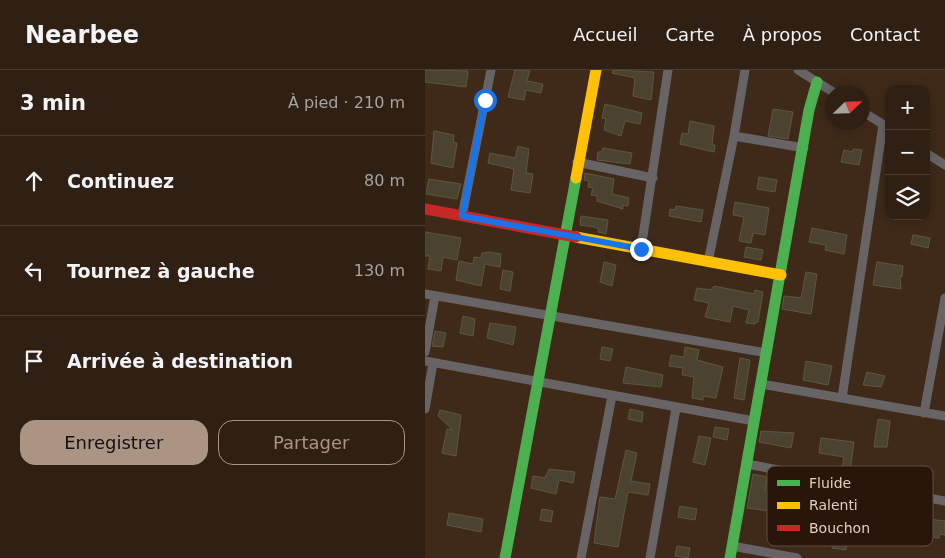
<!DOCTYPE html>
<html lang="fr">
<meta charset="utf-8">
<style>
:root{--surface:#2f2013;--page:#37281c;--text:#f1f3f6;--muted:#a7a3a0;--line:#4a3e33;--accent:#ac9484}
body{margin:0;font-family:"DejaVu Sans",sans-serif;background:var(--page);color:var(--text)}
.controls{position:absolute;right:15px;top:15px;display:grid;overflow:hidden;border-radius:10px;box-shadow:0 2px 12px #0003}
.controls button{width:45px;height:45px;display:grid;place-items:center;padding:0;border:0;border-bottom:1px solid var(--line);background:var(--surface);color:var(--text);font:25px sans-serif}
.compass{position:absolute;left:400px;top:15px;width:45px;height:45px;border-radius:50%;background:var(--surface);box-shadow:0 2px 12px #0003;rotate:67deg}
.stop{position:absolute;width:15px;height:15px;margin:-11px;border:4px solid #1a73e8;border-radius:50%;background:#fff}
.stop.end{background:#1a73e8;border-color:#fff;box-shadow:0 1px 5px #0008}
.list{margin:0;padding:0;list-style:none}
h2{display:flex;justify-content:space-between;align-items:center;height:65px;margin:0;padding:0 20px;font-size:21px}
h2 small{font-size:16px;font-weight:400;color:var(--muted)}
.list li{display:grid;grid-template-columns:32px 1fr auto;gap:15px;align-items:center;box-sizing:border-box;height:90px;padding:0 20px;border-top:1px solid var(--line)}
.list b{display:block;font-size:19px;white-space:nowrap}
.list em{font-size:16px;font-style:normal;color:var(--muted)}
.actions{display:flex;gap:10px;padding:15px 20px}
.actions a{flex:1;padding:11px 0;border:1px solid var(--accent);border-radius:15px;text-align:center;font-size:18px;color:var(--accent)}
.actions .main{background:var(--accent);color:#111}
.icon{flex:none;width:28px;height:28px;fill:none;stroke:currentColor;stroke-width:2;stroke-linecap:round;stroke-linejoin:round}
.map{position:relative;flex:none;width:520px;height:488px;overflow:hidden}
header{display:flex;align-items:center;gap:30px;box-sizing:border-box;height:70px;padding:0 25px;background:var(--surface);border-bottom:1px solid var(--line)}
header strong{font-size:24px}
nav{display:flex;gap:28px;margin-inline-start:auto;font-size:18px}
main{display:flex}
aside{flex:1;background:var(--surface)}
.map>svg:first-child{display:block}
</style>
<header>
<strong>Nearbee</strong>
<nav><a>Accueil</a><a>Carte</a><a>À propos</a><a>Contact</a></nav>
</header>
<main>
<aside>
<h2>3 min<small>À pied · 210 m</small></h2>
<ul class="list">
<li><svg class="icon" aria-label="ahead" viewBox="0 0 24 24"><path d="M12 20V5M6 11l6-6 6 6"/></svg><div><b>Continuez</b></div><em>80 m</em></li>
<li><svg class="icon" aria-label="left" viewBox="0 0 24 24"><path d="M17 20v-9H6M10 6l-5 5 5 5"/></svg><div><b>Tournez à gauche</b></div><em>130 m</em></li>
<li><svg class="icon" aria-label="arrive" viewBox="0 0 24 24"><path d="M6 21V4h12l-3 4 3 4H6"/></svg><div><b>Arrivée à destination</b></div></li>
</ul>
<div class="actions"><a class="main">Enregistrer</a><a>Partager</a></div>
</aside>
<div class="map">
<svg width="520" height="488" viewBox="0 0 520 488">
<rect width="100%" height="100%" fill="#3f2a19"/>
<!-- building -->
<path fill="#4b432f" stroke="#5e5644" d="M0 0 43 1 41 17 0 12Z
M90 0H105L102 11 118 14 116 23 101 20 99 30 83 27Z
M188 0 229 2 226 30 208 26 210 8 187 3Z
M180 34 217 43 215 54 200 51 196 66 179 60 181 49 177 48Z
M348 39 368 42 363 69 343 66Z
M265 51 289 56 287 75H290L289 82 255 74 257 63 263 64Z
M9 61 29 65 28 72 32 73 28 98 6 93Z
M93 76 104 79 101 103 108 104 105 123 86 120 89 99 63 93 65 83 90 88Z
M178 78 207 83 205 94 172 90 173 82H176Z
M428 79 437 80 434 95 416 92 419 80 428 82Z
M160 103 189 109 187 124 204 128 203 136 198 135V139L172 131V126L166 125 168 118 163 117 164 111 159 110Z
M334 107 352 110 350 122 332 119Z
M4 109 36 114 32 129 1 124Z
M310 132 344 138 340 165 328 163 326 173 314 171 319 147 308 145Z
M251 136 278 140 276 152 244 146 245 139 250 140Z
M156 146 183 150 181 164 173 162 174 159 169 157 155 155Z
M387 158 422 165 419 184 400 180 401 175 384 172Z
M0 162 36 168 32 190 18 187 16 201 3 199 5 186H0Z
M488 165 505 168 503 178 486 174Z
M321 177 338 180 336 190 319 187Z
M64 182 76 184 75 197 60 194 56 216 31 210 34 191 48 194 49 187 56 188 57 183Z
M179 192 191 195 187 216 175 212Z
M452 192 478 196 477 207 475 206 476 219 448 215Z
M78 200 88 202 85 221 75 219Z
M381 202 392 204 386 244 357 239 359 226 376 228Z
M289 216 329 224 330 220 338 222 333 252H331L330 254 321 253 324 240 308 236 305 252 280 247 284 233 269 230 272 218 286 220Z
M38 246 50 249 48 266 35 263Z
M65 253 91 257 88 275 62 268Z
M10 261 21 263 18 277 7 276Z
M177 277 188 279 185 291 175 289Z
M260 277 274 280 272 290 298 297 291 328 278 326V330L267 328 269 307 257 305 258 298 244 296 246 285 259 287Z
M315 288 325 290 319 330 309 328Z
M381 291 407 296 403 315 378 310Z
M201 297 238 305 236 317 198 313Z
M442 302 460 306 456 317 438 315Z
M205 339 218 342 217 352 203 349Z
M15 340 36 345 31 386 17 383 22 359 28 360 13 346Z
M453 349 465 351 462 377H449Z
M290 357 304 359 302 370 288 367Z
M336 361 369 363 366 378 334 372Z
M274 366 286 368 280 395 268 392Z
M396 368 429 372 425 401 417 399 419 387 394 383Z
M201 380 212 383 206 411 225 414 223 425 203 422 193 477 169 473 175 427 190 429Z
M124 399 150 402 148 413 134 410 131 424 106 418 108 406 120 408Z
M328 404 342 407 340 421 354 423V419L362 420 358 443 322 438Z
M255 436 272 439 270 450 253 447Z
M117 439 128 441 126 452 115 450Z
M24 443 58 449 56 462 22 455Z
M503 449 520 451V465L515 464 514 468 501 467Z
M410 455 424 457 421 480 407 478Z
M252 476 265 478 263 488 250 486Z"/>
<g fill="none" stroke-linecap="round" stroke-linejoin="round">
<!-- street -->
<path stroke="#686466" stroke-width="9" d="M373 0 408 22
M438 42 464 58
M309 66 379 78
M501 83 520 95
M152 92 228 108
M37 146 66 0
M216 179 243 0
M283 192 309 66 320 0
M0 224 342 283
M0 282 10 226
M0 291 329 351
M336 314 520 346
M417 328 458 55
M0 339 8 293
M499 343 520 228
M322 394 520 431
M307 476 372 488
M156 488 187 326
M225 488 251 338"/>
<!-- fast -->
<path stroke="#4caf50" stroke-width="11" d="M80 488 151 108
M305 488 384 40 392 12"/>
<!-- slow -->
<path stroke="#ffc107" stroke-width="11" d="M151 108 171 0
M151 167 356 205"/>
<!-- jam -->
<path stroke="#c62828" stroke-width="11" d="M0 139 151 167"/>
</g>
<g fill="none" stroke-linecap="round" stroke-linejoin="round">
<!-- route -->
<path stroke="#1a73e8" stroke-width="6" d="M60 30 37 146 216 179"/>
</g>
<!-- legend -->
<rect x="342" y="396" width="166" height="80" rx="8" fill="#28160b" stroke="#614d41" stroke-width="1"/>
<rect x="352" y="410" width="23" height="6" fill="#4caf50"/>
<rect x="352" y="432" width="23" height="7" fill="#ffc107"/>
<rect x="352" y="455" width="23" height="6" fill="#c62828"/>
<g font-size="14" fill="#e6cdbe">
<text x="384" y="418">Fluide</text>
<text x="384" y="440">Ralenti</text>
<text x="384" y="463">Bouchon</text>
</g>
</svg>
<div class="controls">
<button>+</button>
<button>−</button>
<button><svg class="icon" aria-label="layers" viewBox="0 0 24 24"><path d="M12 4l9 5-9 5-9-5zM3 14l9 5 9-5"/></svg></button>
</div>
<svg class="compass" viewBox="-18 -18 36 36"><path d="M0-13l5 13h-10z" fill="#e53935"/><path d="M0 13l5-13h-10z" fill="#a7a3a0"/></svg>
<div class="stop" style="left:60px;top:30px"></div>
<div class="stop end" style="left:216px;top:179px"></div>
</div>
</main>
